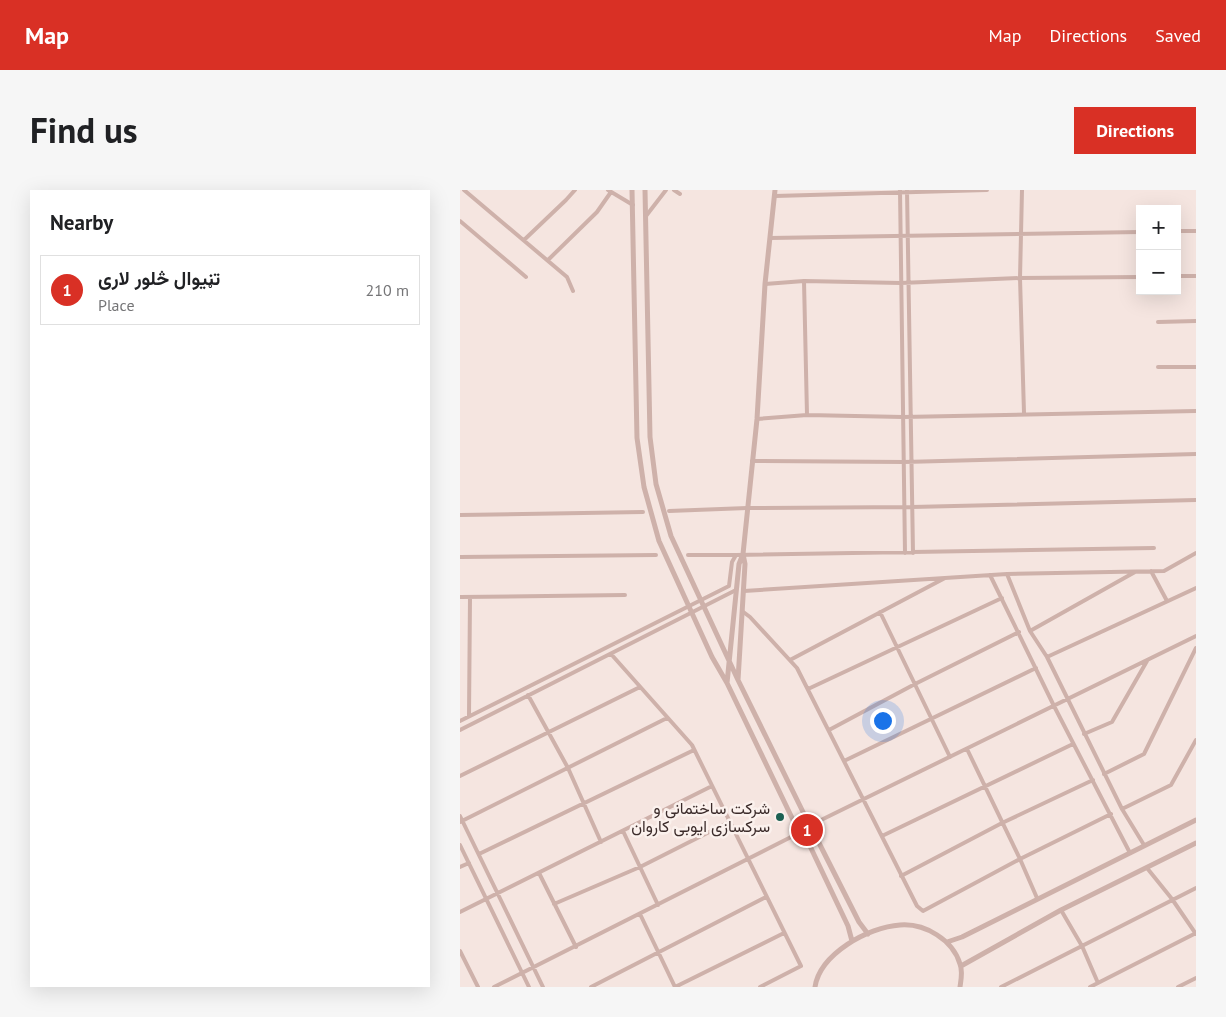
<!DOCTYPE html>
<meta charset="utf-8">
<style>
:root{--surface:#fff;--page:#f6f6f6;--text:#202124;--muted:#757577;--line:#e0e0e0;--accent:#d93025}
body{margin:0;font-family:"PT Sans",Vazirmatn,sans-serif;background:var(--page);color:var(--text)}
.controls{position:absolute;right:15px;top:15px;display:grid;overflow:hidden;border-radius:0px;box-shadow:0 5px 20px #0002}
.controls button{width:45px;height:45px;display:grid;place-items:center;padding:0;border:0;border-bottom:1px solid var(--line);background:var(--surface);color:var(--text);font:25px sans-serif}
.you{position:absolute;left:422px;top:530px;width:18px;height:18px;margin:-12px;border:4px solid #fff;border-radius:50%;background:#1a73e8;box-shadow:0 0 0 8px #1a73e833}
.badge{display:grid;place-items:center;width:32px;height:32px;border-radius:50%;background:var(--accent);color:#fff;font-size:16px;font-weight:700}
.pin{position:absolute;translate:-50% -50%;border:2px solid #fff;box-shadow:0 1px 5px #0006}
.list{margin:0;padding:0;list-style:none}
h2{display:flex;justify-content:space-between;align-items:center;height:65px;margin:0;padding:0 20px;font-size:21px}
h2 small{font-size:16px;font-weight:400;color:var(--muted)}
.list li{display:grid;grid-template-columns:32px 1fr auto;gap:15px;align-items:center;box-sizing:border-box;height:70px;margin:0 10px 10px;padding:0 10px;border:1px solid var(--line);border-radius:0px}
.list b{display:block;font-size:19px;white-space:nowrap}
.list p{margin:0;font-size:16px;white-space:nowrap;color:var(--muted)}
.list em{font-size:16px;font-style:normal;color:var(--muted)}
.map{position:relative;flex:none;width:736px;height:797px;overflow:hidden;border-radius:0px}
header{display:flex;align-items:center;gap:30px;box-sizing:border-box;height:70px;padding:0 25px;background:var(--accent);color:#fff}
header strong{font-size:24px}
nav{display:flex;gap:28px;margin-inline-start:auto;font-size:18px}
.intro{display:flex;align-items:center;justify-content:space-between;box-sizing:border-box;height:120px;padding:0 30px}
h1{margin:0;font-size:35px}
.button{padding:12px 22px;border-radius:0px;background:var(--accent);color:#fff;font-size:18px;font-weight:700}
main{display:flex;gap:30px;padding:0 30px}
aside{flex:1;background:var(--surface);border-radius:0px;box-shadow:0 5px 20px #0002}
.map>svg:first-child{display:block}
</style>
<header>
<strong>Map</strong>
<nav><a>Map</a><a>Directions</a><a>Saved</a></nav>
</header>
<div class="intro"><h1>Find us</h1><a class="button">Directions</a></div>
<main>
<aside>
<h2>Nearby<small></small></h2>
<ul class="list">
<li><span class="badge">1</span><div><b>تڼیوال څلور لاری</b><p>Place</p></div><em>210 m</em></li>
</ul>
</aside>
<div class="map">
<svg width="736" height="797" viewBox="0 0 736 797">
<rect width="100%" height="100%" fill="#f5e5e0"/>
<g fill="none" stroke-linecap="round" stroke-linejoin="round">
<!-- minor -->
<path stroke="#ceb1aa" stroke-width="4" d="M4 0 107 87 113 101
M148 0 173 15
M214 0 220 4
M440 0 445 363
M447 0 453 363
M562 0 560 88 564 223
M315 6 527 0
M186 26 206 0
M0 31 66 87
M717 41H736
M310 48 680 42
M64 50 106 10 115 0
M88 70 137 22 151 2
M717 86H736
M344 91 347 225
M305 94 344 91 441 93 560 88 680 87
M698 132 736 131
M698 177H736
M297 229 347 225 443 227 736 221
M292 271 444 272 736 264
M209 321 287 318 452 317 736 310
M0 325 183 322
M228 365H276
M0 367 196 365
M691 381 707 411
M547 384 570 441 587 467 662 619 684 655
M530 385 594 516 670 663
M284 401 547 384 704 381 736 363
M0 407 165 405
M282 421 290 427 337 478 457 716 463 721 560 669 651 624
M420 422 490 567
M570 441 675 382
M151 464 232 555 341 776 300 797
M587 467 736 398
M330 470 485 388
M348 499 542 408
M68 505 108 578 141 652
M9 526 10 407
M0 531 269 396 272 372 276 365 694 358
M0 540 276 400
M369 540 455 494 559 442
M624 544 652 532 687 471
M507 559 560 669 577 708
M384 571 576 478
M644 584 684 564 736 458
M0 586 180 497
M662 619 711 595 736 550
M0 626 83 797
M0 632 207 528
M357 632 736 446
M163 641 198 715
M422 646 613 554
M0 655 69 797
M19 664 234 560
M0 677 9 673
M687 678 712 709 736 744
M79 683 116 757
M441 686 542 633 633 590
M94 714 180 677 269 632
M601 720 622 756 638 793
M0 722 252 596
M180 724 215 797
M0 761 18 797
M34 797 333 646
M131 797 306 707
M215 797 324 743
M541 797 736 698
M630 797 736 743
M718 797 736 788"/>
<!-- tertiary -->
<path stroke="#ceb1aa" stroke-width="5" d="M172 0 177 248 184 297 199 351 252 467 267 493
M185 0 190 247 196 294 211 346 278 490
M315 0 305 94 297 229 283 364 285 374 278 490 345 626
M283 364 279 374 267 493 334 632
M332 640a14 14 0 1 1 28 0a14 14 0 1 1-28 0Z
M357 649 399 732 408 744
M349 654 388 736 392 751
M487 752 502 747 736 630
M501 776 601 720 736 653
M355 797C360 764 408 737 440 735 465 733 493 750 500 774 503 781 501 790 500 797"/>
</g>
<!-- markers -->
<circle fill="#1c6052" stroke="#fbf1ed" stroke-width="2" cx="320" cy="627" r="5"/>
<g text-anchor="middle" stroke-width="5" stroke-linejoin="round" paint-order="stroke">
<!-- poi labels -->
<g font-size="16" fill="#3b2b2a" stroke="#fbf1ed" text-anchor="end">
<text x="310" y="624">شرکت ساختمانی و<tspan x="310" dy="18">سرکسازی ایوبی کاروان</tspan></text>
</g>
</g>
</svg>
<div class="controls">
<button>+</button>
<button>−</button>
</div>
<div class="you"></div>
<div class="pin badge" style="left:347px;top:640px">1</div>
</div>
</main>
